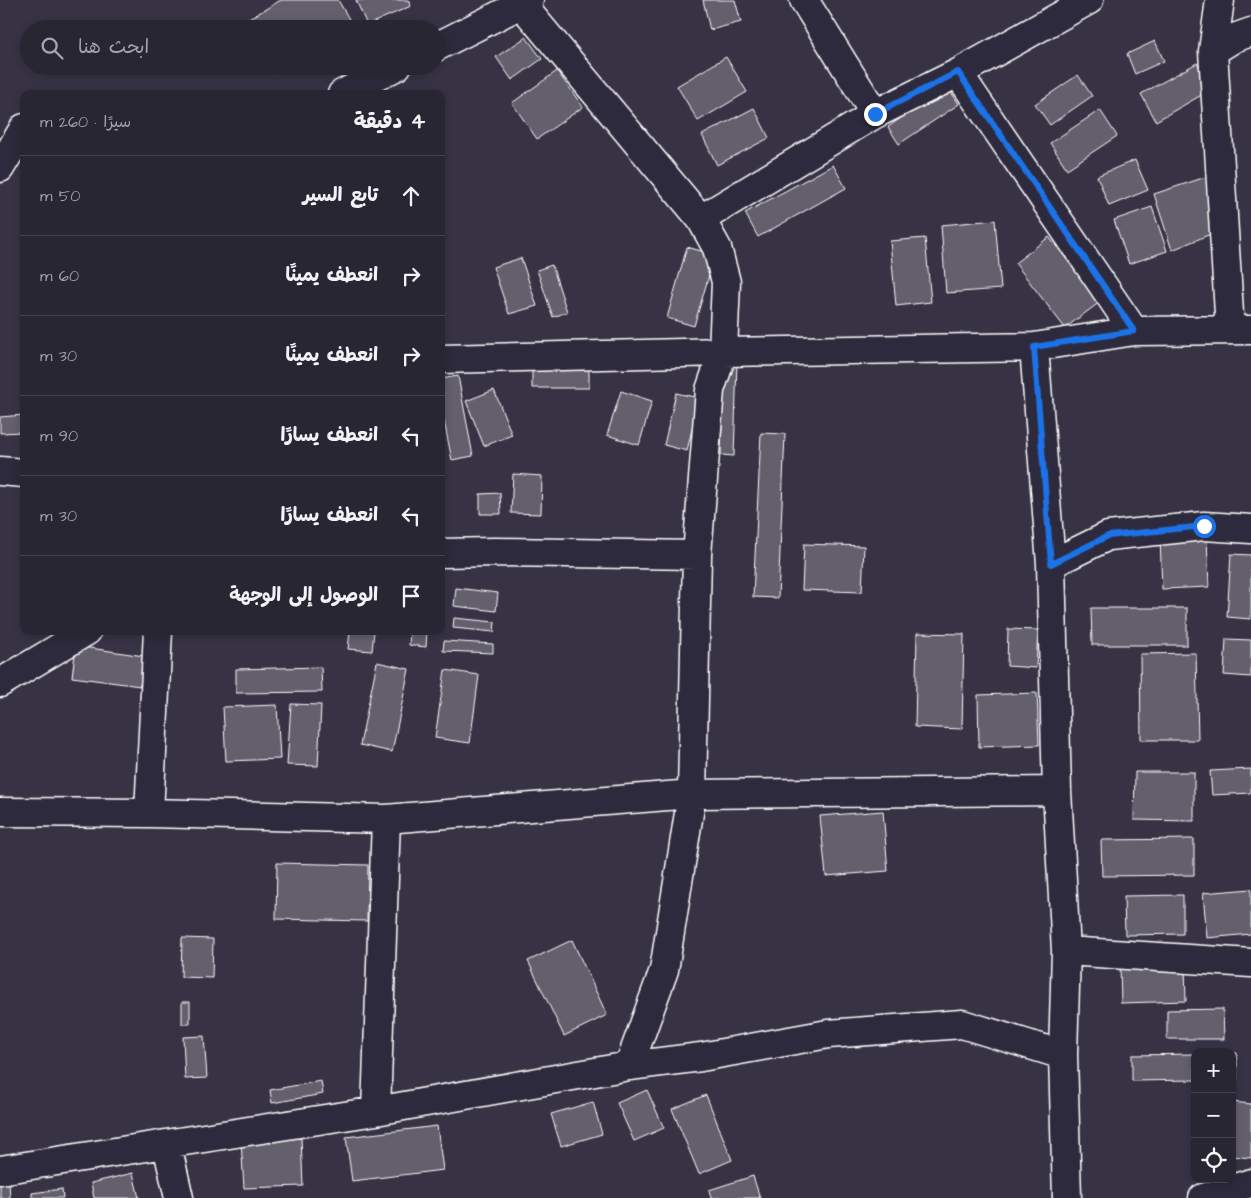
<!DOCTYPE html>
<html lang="ar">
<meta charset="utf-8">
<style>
:root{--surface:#292634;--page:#312e3c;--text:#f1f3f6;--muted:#a5a5ac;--line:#45434f}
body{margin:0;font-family:"Architects Daughter","Playpen Sans Arabic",sans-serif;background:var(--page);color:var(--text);direction:rtl}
.controls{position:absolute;right:15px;bottom:15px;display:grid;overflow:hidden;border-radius:10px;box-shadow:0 2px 8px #0003}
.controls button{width:45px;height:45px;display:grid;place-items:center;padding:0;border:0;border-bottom:1px solid var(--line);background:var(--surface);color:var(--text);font:25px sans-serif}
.stop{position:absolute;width:15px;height:15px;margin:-11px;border:4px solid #1a73e8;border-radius:50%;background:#fff}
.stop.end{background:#1a73e8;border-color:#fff;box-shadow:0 1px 5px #0008}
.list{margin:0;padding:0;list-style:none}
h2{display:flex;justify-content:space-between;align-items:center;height:65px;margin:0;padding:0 20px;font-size:21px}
h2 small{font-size:16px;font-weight:400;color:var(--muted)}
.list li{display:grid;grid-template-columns:32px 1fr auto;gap:15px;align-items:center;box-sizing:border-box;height:80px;padding:0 20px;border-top:1px solid var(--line)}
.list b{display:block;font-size:19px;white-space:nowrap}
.list em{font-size:16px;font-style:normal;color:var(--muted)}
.icon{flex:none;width:28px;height:28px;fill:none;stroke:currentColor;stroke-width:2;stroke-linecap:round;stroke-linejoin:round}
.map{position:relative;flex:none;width:1251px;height:1198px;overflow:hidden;direction:ltr}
.search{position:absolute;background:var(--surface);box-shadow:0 2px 8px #0003;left:20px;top:20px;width:425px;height:55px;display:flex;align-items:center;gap:12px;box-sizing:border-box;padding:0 18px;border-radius:28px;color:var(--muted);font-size:19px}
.panel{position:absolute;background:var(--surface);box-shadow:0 2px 8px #0003;left:20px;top:90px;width:425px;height:545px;border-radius:10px;direction:rtl}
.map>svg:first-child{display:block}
</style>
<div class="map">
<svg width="1251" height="1198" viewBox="0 0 1251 1198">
<rect width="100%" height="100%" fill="#373345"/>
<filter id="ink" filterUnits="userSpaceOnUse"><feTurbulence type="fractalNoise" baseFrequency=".02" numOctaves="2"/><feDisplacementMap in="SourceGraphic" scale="10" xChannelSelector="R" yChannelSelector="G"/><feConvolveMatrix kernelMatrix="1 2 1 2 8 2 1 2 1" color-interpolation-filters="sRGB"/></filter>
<g filter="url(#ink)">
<!-- building -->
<path fill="#635f6d" stroke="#fff" d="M281 0H338L353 26 348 29H245L242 23Z
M356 0H408L411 6 367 25Z
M703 0H735L741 22 710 30Z
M526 37 542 59 512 80 496 57Z
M1155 41 1164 61 1135 74 1127 54Z
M726 57 747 92 698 121 677 86Z
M1197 63 1212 89 1156 121 1141 94Z
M267 66H284L271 74Z
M557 71 583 107 537 139 512 103Z
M1078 75 1092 96 1050 125 1035 104Z
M947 86 959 104 899 144 888 127Z
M754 108 769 138 717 165 702 135Z
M1100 110 1117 136 1067 169 1050 143Z
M1135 160 1148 190 1109 206 1097 176Z
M833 165 846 188 758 237 745 213Z
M1209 176 1218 231 1172 250 1154 194Z
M1152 207 1167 251 1129 264 1114 220Z
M995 220 1001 289 946 293 941 225Z
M1049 237 1100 302 1065 328 1015 263Z
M925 238 931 302 896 306 890 241Z
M687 247 715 255 694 326 667 318Z
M521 258 537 306 509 314 493 267Z
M552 265 567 312 553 317 537 270Z
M442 280 444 314H441V281Z
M724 361 737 362 734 456 721 455Z
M532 366H589V388H532Z
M458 376 473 456 452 460 441 406V379Z
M494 390 512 435 484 446 466 401Z
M621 391 652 401 639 445 607 435Z
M676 393 699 398 687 451 664 445Z
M24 415V432L0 433V417Z
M761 433 785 434 778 598 753 597Z
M513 474 542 476 541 514 511 513Z
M500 493 501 514H480V494Z
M1207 537 1209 587 1162 589 1160 538Z
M804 544 864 546 862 592 802 590Z
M1231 554 1251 555V619L1227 617Z
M456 588 498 593 496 611 454 606Z
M1091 608H1187V645H1092Z
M454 618 495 622 494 632 453 628Z
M1008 629 1038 630 1036 668 1007 666Z
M350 631H374L372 651 348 649Z
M410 631H427L426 647 409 645Z
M917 633 964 634 962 729 915 727Z
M1226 639 1251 640V677L1224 675Z
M444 641 493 644V653L443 651Z
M76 646 144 656 140 686 72 677Z
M1196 653 1198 740H1141L1140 654Z
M377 662 409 669 392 752 360 745Z
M321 667 322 692 236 693V669Z
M445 670 479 675 470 743 435 738Z
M1037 693 1039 745 979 747 978 695Z
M291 704 321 705 318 766 287 765Z
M277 705 280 759 226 761 223 707Z
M1251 769V793L1212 795 1210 771Z
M1135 772H1194V821L1134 820Z
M883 811 888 871 826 876 820 816Z
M1194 839V875L1102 876 1101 840Z
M277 863 368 865 367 921 276 919Z
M1251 889V934L1207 938 1203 893Z
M1183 895V934L1125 935 1124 896Z
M182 938 213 939 212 978 181 977Z
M572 940 607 1015 564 1036 528 961Z
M1185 965 1186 1001 1121 1003 1120 967Z
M182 1002H190V1024H182Z
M1223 1009 1224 1039H1167V1010Z
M204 1036 207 1078 185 1079 183 1037Z
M1232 1053H1237V1079H1232Z
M1195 1054V1080L1132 1081V1055Z
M321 1081 323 1094 272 1103 270 1090Z
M647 1090 664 1128 634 1141 617 1103Z
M706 1095 732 1160 699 1174 672 1109Z
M593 1102 602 1134 561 1146 551 1114Z
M1232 1102 1251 1104V1158L1232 1156Z
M437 1126 443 1170 352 1181 346 1137Z
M301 1138 303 1186 244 1188 241 1141Z
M133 1173 139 1198H94L91 1183Z
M753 1176 760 1198H711L709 1190Z
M9 1183 10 1198H0V1184Z
M62 1189 63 1198H32V1193Z"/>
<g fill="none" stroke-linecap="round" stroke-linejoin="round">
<!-- minor casing -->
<g stroke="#fff" stroke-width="31">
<path id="minor" d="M518 0 701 219 717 248 726 282 723 352 710 390 697 555 692 794 664 970 629 1066
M804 0 875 114
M1220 0 1213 51 1230 330
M436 47 529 0
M1213 51 1234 38 1251 32
M958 73 1134 331
M342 94 397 66
M0 168 24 128
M701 219 875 114 958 73 1089 0
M1034 347 1051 564 1057 791 1066 951 1063 1055 1067 1198
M441 359 723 352 1034 347 1134 331 1251 330
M0 471 24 473
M441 553 494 552 697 555
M1051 564 1108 536 1204 526 1251 529
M0 683 87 631
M0 812 149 813 386 819 692 794 1057 791
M149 813 158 631
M1066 951 1251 963
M376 1111 386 819
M167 1145 179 1198
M0 1170 376 1111 629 1066 701 1057 828 1034 962 1024 1063 1055
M1203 1198 1251 1183"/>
</g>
<!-- minor -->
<use href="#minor" stroke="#2f2a3d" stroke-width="28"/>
</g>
</g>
<g fill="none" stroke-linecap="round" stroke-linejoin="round" filter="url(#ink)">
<!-- route -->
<path stroke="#1a73e8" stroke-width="6" d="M875 114 958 72 1134 331 1034 347 1051 564 1108 536 1204 526"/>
</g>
</svg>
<div class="controls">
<button>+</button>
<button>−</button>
<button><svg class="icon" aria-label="locate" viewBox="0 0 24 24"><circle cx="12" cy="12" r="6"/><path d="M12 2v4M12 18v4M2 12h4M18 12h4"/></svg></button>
</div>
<div class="stop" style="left:1204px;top:526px"></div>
<div class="stop end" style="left:875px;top:114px"></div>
<div class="search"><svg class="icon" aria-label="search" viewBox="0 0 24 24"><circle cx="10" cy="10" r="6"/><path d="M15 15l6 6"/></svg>ابحث هنا</div>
<section class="panel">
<h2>4 دقيقة<small>سيرًا · 260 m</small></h2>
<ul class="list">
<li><svg class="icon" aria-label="ahead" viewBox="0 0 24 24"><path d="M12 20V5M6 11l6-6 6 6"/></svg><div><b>تابع السير</b></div><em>50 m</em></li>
<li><svg class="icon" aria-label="right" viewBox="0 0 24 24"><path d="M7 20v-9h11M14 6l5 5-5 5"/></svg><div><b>انعطف يمينًا</b></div><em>60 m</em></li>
<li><svg class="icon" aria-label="right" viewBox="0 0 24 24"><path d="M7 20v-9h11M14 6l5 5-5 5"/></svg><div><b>انعطف يمينًا</b></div><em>30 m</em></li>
<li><svg class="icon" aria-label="left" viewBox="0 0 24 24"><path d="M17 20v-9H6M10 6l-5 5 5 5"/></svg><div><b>انعطف يسارًا</b></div><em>90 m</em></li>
<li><svg class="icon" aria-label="left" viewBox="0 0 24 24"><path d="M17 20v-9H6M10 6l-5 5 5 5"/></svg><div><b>انعطف يسارًا</b></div><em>30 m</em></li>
<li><svg class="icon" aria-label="arrive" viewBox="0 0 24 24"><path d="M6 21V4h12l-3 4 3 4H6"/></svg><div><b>الوصول إلى الوجهة</b></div></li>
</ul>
</section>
</div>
